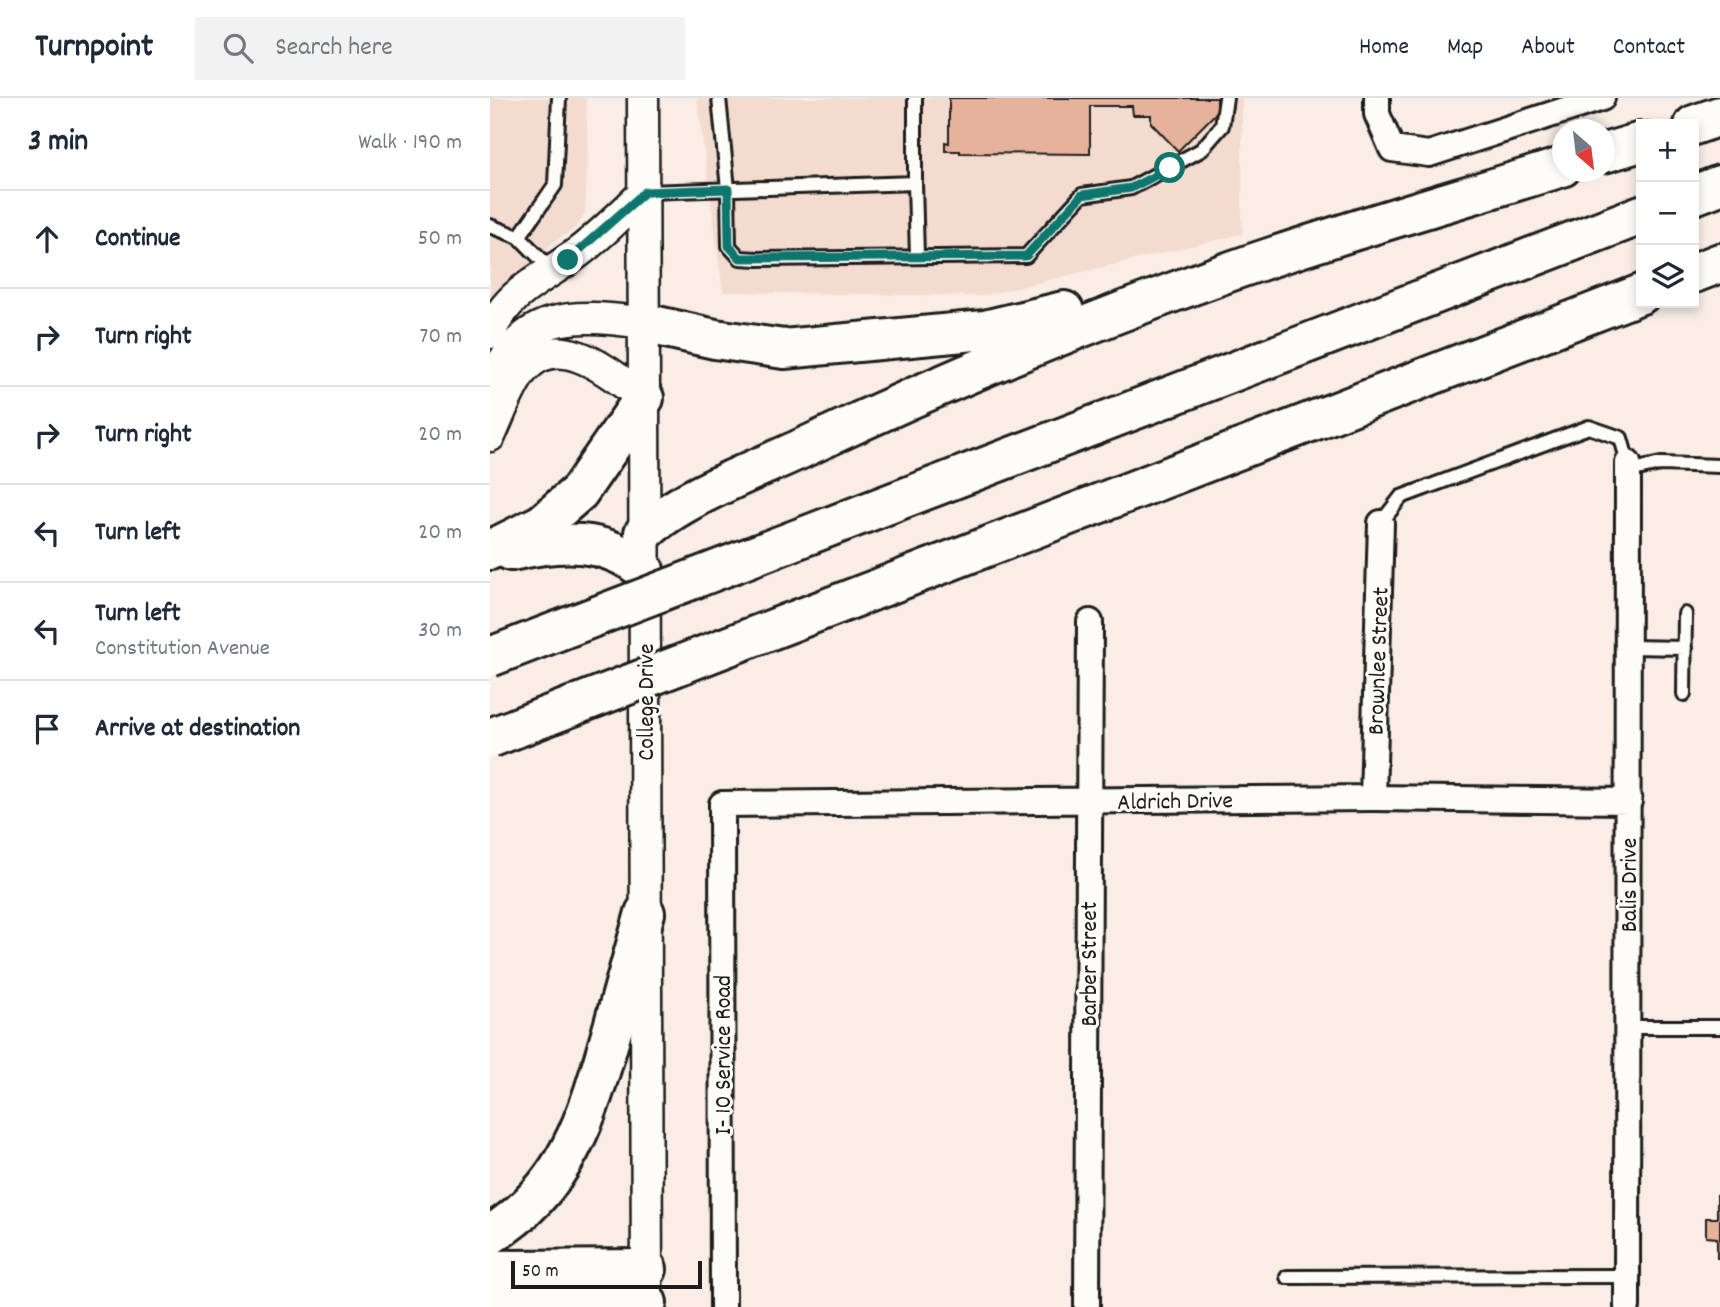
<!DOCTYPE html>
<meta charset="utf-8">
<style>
:root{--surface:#fff;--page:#f2f2f3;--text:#1f2937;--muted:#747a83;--line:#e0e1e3}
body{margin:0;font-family:Dekko,sans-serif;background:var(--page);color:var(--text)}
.controls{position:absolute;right:21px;top:21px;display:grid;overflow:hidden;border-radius:0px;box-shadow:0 4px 10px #0003}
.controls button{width:63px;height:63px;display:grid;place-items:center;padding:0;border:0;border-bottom:2px solid var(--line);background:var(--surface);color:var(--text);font:35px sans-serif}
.compass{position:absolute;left:1062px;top:21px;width:63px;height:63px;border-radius:50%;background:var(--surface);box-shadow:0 4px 10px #0003;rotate:152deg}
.scale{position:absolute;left:21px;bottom:18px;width:191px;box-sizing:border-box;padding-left:7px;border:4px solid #1c1c1c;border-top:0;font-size:19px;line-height:24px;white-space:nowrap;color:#1c1c1c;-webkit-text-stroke:5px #fdfcf7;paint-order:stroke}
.stop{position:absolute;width:21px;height:21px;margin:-16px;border:5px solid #0f766e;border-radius:50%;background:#fff}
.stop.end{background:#0f766e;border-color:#fff;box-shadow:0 2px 7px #0008}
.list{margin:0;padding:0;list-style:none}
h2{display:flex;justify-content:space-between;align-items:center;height:91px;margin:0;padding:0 28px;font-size:30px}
h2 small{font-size:23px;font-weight:400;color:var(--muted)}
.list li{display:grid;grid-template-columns:46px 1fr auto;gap:21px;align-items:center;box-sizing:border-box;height:98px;padding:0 28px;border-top:2px solid var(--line)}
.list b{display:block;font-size:26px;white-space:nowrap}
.list p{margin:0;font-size:23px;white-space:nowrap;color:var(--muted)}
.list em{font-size:23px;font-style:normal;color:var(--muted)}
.icon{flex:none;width:38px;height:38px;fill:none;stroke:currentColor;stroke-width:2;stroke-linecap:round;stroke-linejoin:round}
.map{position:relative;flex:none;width:1230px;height:1209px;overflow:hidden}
header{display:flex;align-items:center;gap:42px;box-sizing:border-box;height:98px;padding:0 35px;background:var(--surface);border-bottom:2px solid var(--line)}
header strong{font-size:33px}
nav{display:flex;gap:38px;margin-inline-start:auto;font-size:24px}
.search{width:490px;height:63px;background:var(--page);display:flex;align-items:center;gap:18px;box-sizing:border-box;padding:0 24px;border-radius:0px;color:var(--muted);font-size:26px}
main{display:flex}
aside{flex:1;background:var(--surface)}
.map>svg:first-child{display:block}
</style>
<header>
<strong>Turnpoint</strong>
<div class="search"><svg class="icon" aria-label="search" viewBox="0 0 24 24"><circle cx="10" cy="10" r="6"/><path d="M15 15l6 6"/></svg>Search here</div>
<nav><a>Home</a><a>Map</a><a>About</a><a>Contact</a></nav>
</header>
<main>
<aside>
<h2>3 min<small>Walk · 190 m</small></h2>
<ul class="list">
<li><svg class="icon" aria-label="ahead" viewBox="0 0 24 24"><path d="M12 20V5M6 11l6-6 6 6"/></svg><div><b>Continue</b></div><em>50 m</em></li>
<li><svg class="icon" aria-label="right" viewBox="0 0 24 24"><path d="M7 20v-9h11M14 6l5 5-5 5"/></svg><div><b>Turn right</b></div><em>70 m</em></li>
<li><svg class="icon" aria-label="right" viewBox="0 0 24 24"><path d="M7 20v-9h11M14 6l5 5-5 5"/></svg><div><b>Turn right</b></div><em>20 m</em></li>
<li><svg class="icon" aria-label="left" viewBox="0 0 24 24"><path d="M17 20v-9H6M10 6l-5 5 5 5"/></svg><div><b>Turn left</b></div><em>20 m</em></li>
<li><svg class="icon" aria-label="left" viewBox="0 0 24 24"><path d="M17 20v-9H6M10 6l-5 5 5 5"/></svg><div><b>Turn left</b><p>Constitution Avenue</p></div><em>30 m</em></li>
<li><svg class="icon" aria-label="arrive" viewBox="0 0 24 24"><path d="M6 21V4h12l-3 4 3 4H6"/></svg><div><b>Arrive at destination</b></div></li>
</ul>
</aside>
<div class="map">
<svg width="1230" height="1209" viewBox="0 0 1230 1209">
<rect width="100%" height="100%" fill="#f9ede5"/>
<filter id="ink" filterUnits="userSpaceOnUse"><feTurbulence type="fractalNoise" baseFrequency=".0143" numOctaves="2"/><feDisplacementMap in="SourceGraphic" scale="14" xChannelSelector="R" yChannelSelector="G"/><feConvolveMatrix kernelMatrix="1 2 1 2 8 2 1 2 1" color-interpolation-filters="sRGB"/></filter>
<g filter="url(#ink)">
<!-- built -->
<path fill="#f4dbcf" d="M0 0H96L98 55 95 115 91 123 84 132 63 144 20 188 0 214Z
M207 0H752V136L492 198 233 194Z"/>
<!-- building -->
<path fill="#e7b29b" stroke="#1c1c1c" stroke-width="2" d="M459 0H727V14L688 53 661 25V17H643L642 8H600V56L470 55V53H455V44L459 45Z
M1227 1097H1230V1160H1227V1140L1216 1139V1120H1227Z"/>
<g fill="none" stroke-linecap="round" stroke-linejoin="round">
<!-- service casing -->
<g stroke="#1c1c1c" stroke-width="18">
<path id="service" d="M229 0 238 91 239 148 250 160 267 161 536 158 592 97 641 90 711 52 732 28 736 0
M425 85 427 159
M156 94 425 85V0
M0 128 29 139 61 171
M29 139 65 87 69 0
M1138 373 1171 366 1230 368
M891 425 911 399 1099 329 1131 340 1138 365
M1139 549 1195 550
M1194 596 1195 516
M1138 929H1230
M797 1179 1137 1178"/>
</g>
<!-- minor casing -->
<g stroke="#1c1c1c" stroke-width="30">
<path id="minor" d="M887 0V16L902 51 939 56 1112 0
M883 700 891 425
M233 1209 232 706 883 700 1139 703
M597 1209 600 524
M1137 1209 1138 365"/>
</g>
<!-- tertiary casing -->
<g stroke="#1c1c1c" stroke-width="35">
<path id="tertiary" d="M153 0 157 1191
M0 235C18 191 56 180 90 153 113 135 134 114 155 94
M0 292C28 212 83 215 154 225
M0 338C9 319 21 284 35 270 71 230 123 278 154 300"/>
</g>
<!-- motorway casing -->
<g stroke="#1c1c1c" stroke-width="44">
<path id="motorway" d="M1204 27 1230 18
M1114 55 1151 44
M1204 97 1230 87
M1204 175 1230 165
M154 225 225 241 294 251 495 232 574 213
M662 305 1151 117
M683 377 1151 196
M154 435C186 401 273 369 317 348 457 282 598 224 744 172 852 134 963 103 1072 69
M0 452 52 426 89 394 154 300
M21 453C69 442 115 439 154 472
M0 1137C76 1091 97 1020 120 940 132 898 143 857 155 815
M0 1172 157 1171
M0 1206 157 1205"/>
</g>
<!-- service -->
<use href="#service" stroke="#fdfcf7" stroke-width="12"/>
<!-- minor -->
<use href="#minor" stroke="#fdfcf7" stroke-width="24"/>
<!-- tertiary -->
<use href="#tertiary" stroke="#fdfcf7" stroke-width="30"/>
<!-- motorway -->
<use href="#motorway" stroke="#fdfcf7" stroke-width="38"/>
<!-- motorway-bridge casing -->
<g stroke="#1c1c1c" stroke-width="44" stroke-linecap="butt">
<path id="motorway-bridge" d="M0 559 662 305
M0 640 683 377"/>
</g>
<!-- motorway-bridge -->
<use href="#motorway-bridge" stroke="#fdfcf7" stroke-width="38"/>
</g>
</g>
<g fill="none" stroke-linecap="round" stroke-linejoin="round" filter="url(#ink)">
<!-- route -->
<path stroke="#0f766e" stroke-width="9" d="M78 162 155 94 238 91 239 148 250 160 536 158 592 97 641 90 680 70"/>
</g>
<g text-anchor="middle" stroke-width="6" stroke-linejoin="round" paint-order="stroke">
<!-- street labels -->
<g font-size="24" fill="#1c1c1c" stroke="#fdfcf7">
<text transform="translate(887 563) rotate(-88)" y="8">Brownlee Street</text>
<text transform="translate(155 604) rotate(-90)" y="8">College Drive</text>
<text transform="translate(685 702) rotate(-1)" y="8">Aldrich Drive</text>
<text transform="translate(1138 787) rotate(-90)" y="8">Balis Drive</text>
<text transform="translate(598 866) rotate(-90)" y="8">Barber Street</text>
<text transform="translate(232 957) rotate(-90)" y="8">I- 10 Service Road</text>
</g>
</g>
</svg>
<div class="controls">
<button>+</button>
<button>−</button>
<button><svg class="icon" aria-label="layers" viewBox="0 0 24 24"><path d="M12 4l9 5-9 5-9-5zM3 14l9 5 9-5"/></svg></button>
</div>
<svg class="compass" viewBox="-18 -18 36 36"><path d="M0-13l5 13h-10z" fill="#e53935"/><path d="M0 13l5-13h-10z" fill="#747a83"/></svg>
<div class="scale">50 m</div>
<div class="stop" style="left:680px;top:70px"></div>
<div class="stop end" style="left:78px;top:162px"></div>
</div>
</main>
